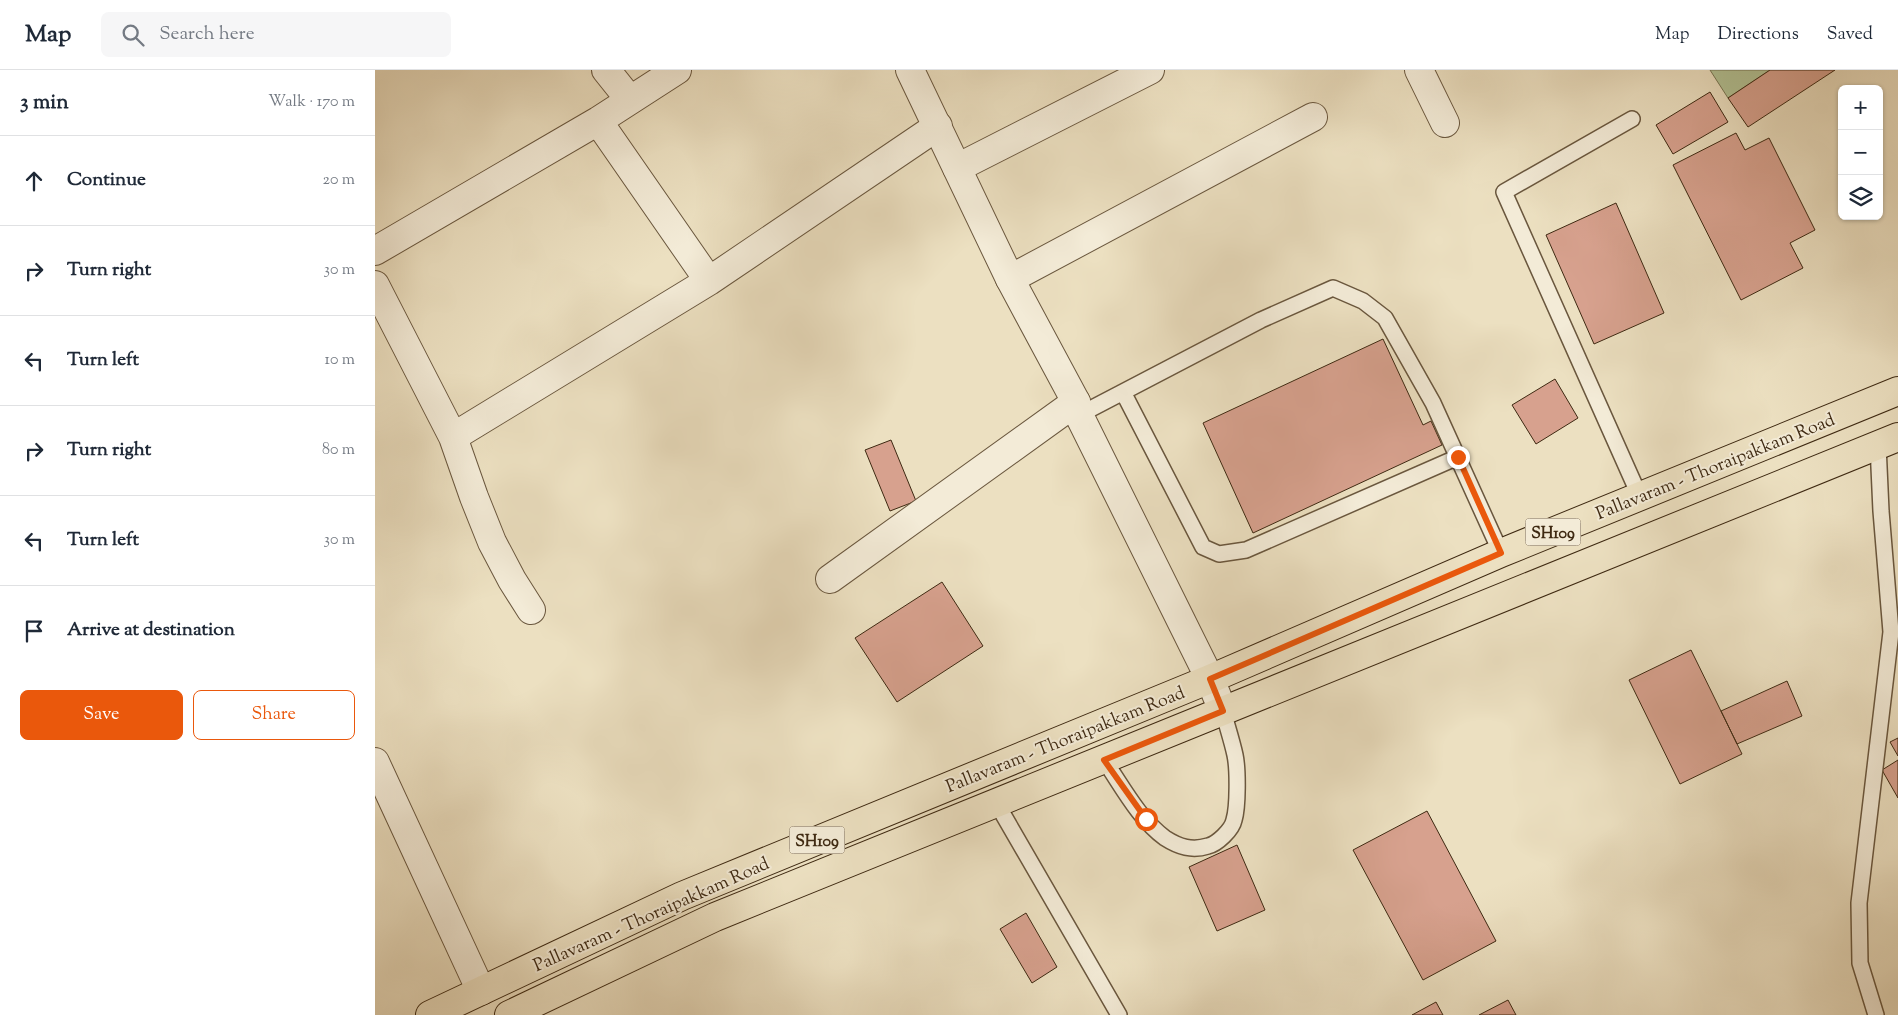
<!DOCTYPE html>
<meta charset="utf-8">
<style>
:root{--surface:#fff;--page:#f6f6f7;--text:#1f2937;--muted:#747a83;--line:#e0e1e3;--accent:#ea580c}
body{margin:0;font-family:"Sorts Mill Goudy",serif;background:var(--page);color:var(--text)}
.controls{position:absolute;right:15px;top:15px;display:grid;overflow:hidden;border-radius:8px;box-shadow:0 1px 4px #0004}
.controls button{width:45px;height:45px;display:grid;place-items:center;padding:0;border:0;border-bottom:1px solid var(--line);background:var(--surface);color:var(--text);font:25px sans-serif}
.stop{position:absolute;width:15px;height:15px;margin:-11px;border:4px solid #ea580c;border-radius:50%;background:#fff}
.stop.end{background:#ea580c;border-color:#fff;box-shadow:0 1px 5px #0008}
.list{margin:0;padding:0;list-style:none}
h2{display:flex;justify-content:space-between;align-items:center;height:65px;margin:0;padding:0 20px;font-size:21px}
h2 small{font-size:16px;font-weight:400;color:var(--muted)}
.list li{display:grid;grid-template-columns:32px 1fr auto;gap:15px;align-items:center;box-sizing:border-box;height:90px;padding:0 20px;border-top:1px solid var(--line)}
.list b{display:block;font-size:19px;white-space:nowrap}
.list em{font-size:16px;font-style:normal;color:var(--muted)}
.actions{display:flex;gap:10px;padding:15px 20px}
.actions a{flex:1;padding:11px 0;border:1px solid var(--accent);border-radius:8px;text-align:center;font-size:18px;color:var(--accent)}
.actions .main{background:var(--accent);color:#fff}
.icon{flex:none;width:28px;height:28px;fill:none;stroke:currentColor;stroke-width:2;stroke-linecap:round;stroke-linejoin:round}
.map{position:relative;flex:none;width:1523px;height:945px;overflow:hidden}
header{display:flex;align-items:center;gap:30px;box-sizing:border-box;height:70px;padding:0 25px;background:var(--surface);border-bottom:1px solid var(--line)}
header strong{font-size:24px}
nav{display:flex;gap:28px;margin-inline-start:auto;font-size:18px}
.search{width:350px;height:45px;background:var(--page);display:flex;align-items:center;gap:12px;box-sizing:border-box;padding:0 18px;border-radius:8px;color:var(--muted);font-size:19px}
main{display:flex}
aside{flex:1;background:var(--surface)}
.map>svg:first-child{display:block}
</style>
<header>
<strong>Map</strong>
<div class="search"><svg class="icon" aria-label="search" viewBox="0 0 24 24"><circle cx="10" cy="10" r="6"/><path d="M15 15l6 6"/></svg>Search here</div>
<nav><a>Map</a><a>Directions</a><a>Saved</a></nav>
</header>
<main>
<aside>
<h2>3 min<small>Walk · 170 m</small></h2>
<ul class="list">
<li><svg class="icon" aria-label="ahead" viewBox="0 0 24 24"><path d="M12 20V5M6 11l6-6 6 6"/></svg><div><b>Continue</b></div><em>20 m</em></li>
<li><svg class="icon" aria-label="right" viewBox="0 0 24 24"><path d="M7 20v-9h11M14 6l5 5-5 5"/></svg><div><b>Turn right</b></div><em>30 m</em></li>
<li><svg class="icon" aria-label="left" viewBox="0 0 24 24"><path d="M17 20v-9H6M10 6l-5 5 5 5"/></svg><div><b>Turn left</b></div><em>10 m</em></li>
<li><svg class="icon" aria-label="right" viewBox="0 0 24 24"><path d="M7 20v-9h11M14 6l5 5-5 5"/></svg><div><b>Turn right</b></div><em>80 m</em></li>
<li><svg class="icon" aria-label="left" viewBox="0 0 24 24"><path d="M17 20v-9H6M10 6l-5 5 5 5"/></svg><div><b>Turn left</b></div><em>30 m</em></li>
<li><svg class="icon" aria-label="arrive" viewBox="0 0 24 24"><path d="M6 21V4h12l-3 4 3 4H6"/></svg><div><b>Arrive at destination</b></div></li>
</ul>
<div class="actions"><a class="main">Save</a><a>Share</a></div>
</aside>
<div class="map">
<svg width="1523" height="945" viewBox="0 0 1523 945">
<rect width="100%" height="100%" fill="#ece0c1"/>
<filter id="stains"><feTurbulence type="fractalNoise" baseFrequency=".004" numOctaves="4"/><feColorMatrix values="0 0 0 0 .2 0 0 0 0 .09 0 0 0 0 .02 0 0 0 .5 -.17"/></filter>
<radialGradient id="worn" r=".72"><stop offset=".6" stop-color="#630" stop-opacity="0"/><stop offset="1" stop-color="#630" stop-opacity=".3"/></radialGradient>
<!-- green -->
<path fill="#b3c396" stroke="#787654" d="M1335 0H1395L1353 28Z"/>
<!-- building -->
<path fill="#d7a18e" stroke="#3e2912" d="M1395 0H1460L1373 57 1353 28Z
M1335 22 1353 52 1298 84 1281 55Z
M1361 63 1370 80 1394 68 1440 160 1415 173 1428 198 1366 230 1298 95Z
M1241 133 1289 243 1219 274 1171 165Z
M1008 269 1048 355 1056 351 1067 375 878 463 828 353Z
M1180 309 1203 348 1161 374 1137 335Z
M516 370 541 431 515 441 490 380Z
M567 512 608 576 522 632 480 568Z
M1316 580 1367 684 1305 714 1254 610Z
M1412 611 1427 646 1362 674 1346 641Z
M1523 668V686L1515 672Z
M1523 690V728L1507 700Z
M1052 741 1121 871 1048 910 978 780Z
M862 775 890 840 842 861 814 797Z
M651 843 682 897 657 913 625 859Z
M1133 930 1141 945H1104Z
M1061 932 1068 945H1037Z"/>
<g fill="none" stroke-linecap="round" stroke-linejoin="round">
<!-- service casing -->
<g stroke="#6a573e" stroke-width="18">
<path id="service" d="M1257 49 1129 122 1265 427
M748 322 828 477 844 484 871 480 1083 387
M704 345 886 250 958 218 988 231 1010 248 1058 333 1126 483
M729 690C747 716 764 749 790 768 804 777 817 781 833 776 842 774 857 760 859 750 863 737 863 699 860 685 857 671 852 656 848 641
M622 734 744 945
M1501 945 1485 893 1484 833 1516 562 1506 441 1503 375"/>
</g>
<!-- minor casing -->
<g stroke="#6a573e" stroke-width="30">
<path id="minor" d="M231 0 255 30
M1044 0 1070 53
M223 51 334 211
M582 98 775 0
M0 181 223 51 302 0
M635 209 938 47
M0 215 78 367 99 427 117 472 137 510 156 540
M78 367 334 211 563 56
M455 509 701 332
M0 692 106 921"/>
</g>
<!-- tertiary casing -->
<g stroke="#6a573e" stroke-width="30">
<path id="tertiary" d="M535 0 635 209 701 332 704 345 835 609 848 641"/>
</g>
<!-- primary casing -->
<g stroke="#3e2912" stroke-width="30">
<path id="primary" d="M55 945 307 826 835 609 1126 483 1523 321
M134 945 340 847 1523 367"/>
</g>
<!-- service -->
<use href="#service" stroke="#f3ebd7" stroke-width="15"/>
<!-- minor -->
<use href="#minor" stroke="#f3ebd7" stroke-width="28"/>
<!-- tertiary -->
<use href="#tertiary" stroke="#f3ebd7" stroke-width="28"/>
<!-- primary -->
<use href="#primary" stroke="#ece0c1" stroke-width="28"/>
</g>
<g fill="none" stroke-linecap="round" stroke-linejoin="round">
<!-- route -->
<path stroke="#ea580c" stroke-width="6" d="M771 749 729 690 848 641 835 609 1126 483 1083 387"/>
</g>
<g text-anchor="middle" stroke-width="4" stroke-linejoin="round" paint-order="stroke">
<!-- shield labels -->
<g fill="#f3ebd7" stroke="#74634d" stroke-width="1">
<rect x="1150.5" y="448.5" width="55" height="27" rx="4"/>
<rect x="414.5" y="756.5" width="55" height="27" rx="4"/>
</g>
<g font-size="16" font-weight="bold" fill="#3e2912">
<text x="1178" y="468">SH109</text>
<text x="442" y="776">SH109</text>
</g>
<!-- street labels -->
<g font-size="18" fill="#3e2912" stroke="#f3ebd7">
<text transform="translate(1340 396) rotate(-22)" y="6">Pallavaram - Thoraipakkam Road</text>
<text transform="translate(690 669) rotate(-22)" y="6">Pallavaram - Thoraipakkam Road</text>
<text transform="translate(276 844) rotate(-24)" y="6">Pallavaram - Thoraipakkam Road</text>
</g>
</g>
<rect width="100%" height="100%" filter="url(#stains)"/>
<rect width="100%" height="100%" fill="url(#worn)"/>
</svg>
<div class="controls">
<button>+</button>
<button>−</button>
<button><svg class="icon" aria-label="layers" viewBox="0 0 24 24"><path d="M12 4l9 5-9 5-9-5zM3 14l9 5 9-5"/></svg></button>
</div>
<div class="stop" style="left:771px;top:749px"></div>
<div class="stop end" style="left:1083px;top:387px"></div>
</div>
</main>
